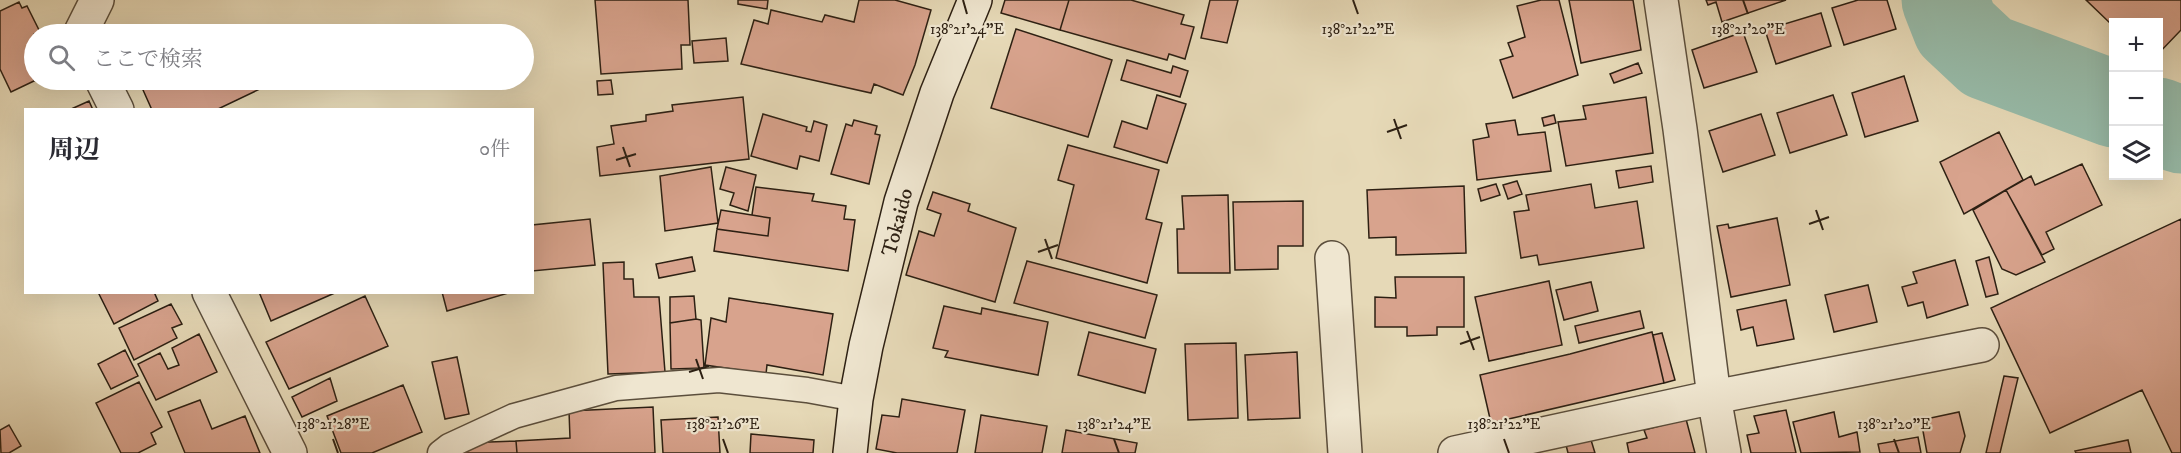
<!DOCTYPE html>
<html lang="ja">
<meta charset="utf-8">
<style>
:root{--surface:#fff;--page:#f7f7f7;--text:#2b2b33;--muted:#7c7c81;--line:#e1e1e2}
body{margin:0;font-family:"IM FELL DW Pica","Noto Serif JP",serif;background:var(--page);color:var(--text)}
.controls{position:absolute;right:18px;top:18px;display:grid;overflow:hidden;border-radius:0px;box-shadow:0 6px 24px #0002}
.controls button{width:54px;height:54px;display:grid;place-items:center;padding:0;border:0;border-bottom:2px solid var(--line);background:var(--surface);color:var(--text);font:30px sans-serif}
.list{margin:0;padding:0;list-style:none}
h2{display:flex;justify-content:space-between;align-items:center;height:78px;margin:0;padding:0 24px;font-size:26px}
h2 small{font-size:20px;font-weight:400;color:var(--muted)}
.icon{flex:none;width:33px;height:33px;fill:none;stroke:currentColor;stroke-width:2;stroke-linecap:round;stroke-linejoin:round}
.map{position:relative;flex:none;width:2181px;height:453px;overflow:hidden}
.search{position:absolute;background:var(--surface);box-shadow:0 6px 24px #0002;left:24px;top:24px;width:510px;height:66px;display:flex;align-items:center;gap:15px;box-sizing:border-box;padding:0 21px;border-radius:33px;color:var(--muted);font-size:22px}
.panel{position:absolute;background:var(--surface);box-shadow:0 6px 24px #0002;left:24px;top:108px;width:510px;height:186px;border-radius:0px}
.map>svg:first-child{display:block}
</style>
<div class="map">
<svg width="2181" height="453" viewBox="0 0 2181 453">
<rect width="100%" height="100%" fill="#e6d9b7"/>
<filter id="stains"><feTurbulence type="fractalNoise" baseFrequency=".00333" numOctaves="4"/><feColorMatrix values="0 0 0 0 .2 0 0 0 0 .09 0 0 0 0 .02 0 0 0 .5 -.17"/></filter>
<radialGradient id="worn" r=".72"><stop offset=".6" stop-color="#630" stop-opacity="0"/><stop offset="1" stop-color="#630" stop-opacity=".3"/></radialGradient>
<g fill="none" stroke-linecap="round" stroke-linejoin="round">
<!-- river -->
<path stroke="#97bba9" stroke-width="87" d="M1945 0 1956 28 1987 57 2114 104
M2158 121 2181 130"/>
</g>
<!-- building -->
<path fill="#d8a38d" stroke="#2d2013" stroke-width="1.5" d="M595 0H688L690 45H681L682 69 601 74Z
M738 0H768L767 9 738 4Z
M859 0H895L931 10 915 65 903 95 874 84 871 93 741 64 754 20 768 24 771 10 822 22 825 15 854 22Z
M1005 0H1069L1060 30 1001 13Z
M1069 0H1131L1184 15 1181 24 1194 27 1185 59 1169 54 1167 60 1060 30Z
M1210 0H1238L1227 43 1201 38Z
M1541 0H1559L1578 75 1513 98 1500 60 1513 56 1508 43 1525 37 1517 6Z
M1569 0H1633L1641 50 1581 63Z
M1706 0H1786L1722 22 1716 2 1708 5Z
M1858 0H1887L1896 29 1844 45 1832 8Z
M2086 0H2181V30L2158 54V22H2117L2115 20 2111 24Z
M19 2 22 8 27 6 41 34H34V80H36L11 92 0 69V11Z
M1821 13 1831 46 1776 64 1765 30Z
M244 25 249 34H222Z
M1016 29 1112 60 1088 137 991 108Z
M1743 32 1757 72 1704 88 1692 50Z
M726 38 728 61 694 63 692 41Z
M1127 60 1171 73 1173 66 1188 71 1180 97 1121 80Z
M1638 63 1642 73 1614 83 1610 74Z
M1904 76 1918 121 1865 137 1852 93Z
M142 80H264L266 86 216 110H152L139 81Z
M611 80 613 94 598 95 597 81Z
M1157 95 1186 104 1167 163 1114 147 1122 121 1147 129Z
M1833 95 1847 135 1790 153 1777 113Z
M743 97 749 159 600 176 597 147 614 144 611 126 646 121V115L673 111 672 105Z
M1646 97 1653 153 1566 166 1558 122 1586 119 1583 106Z
M89 101 93 110H69Z
M763 114 807 127 806 131 811 132 814 121 827 125 819 161 800 156 797 169 751 156Z
M1761 114 1775 155 1723 172 1709 131Z
M1554 115 1556 123 1544 126 1542 118Z
M854 120 877 126 875 134 880 135 869 184 831 174 846 124 852 126Z
M1515 120 1518 135 1545 132 1551 171 1477 180 1473 140 1489 137 1486 124Z
M1999 132 2023 180 1964 214 1940 162Z
M1068 145 1159 170 1146 219 1162 223 1147 283 1056 258 1074 185 1058 180Z
M2082 164 2102 205 2046 232 2054 249 2042 255 2006 190 2031 176 2035 185Z
M1651 166 1653 182 1619 188 1616 171Z
M711 167 718 223 665 231 660 176Z
M726 167 756 175 748 211 730 205 734 193 720 189Z
M1517 181 1522 194 1508 199 1503 185Z
M1496 184 1500 195 1481 201 1478 189Z
M1591 184 1595 208 1637 201 1644 248 1539 265 1537 255 1521 258 1514 212 1529 210 1526 195Z
M1464 186 1466 253 1396 255V237L1369 238 1367 190Z
M756 187 814 194 812 201 846 206 844 219 855 220 848 271 714 251 717 229 768 236 770 218 752 215Z
M2006 190 2045 262 2016 275 2002 269 1973 210Z
M933 192 970 204 968 211 1016 228 995 302 906 275 919 231 934 236 941 214 927 209Z
M1228 195 1230 273H1178L1177 229H1184L1182 196Z
M1303 201V246H1278V269L1235 270 1233 202Z
M721 210 770 218 768 236 717 229Z
M1777 218 1790 285 1731 297 1717 226 1728 224 1729 228Z
M590 219 595 265 532 271V225Z
M2181 219V453H2172L2142 390 2050 433 1991 308Z
M692 257 695 271 659 278 656 264Z
M1989 257 1998 294 1986 297 1976 261Z
M1955 260 1968 305 1927 318 1923 302 1908 306 1902 287 1917 283 1913 272Z
M1027 261 1157 295 1145 338 1014 303Z
M624 262V279H633L634 297H659L665 372 608 374 603 263Z
M1395 277H1464V327H1437V335L1407 336V327H1375V297L1396 298Z
M1549 281 1562 345 1489 361 1475 297Z
M1591 282 1598 311 1564 320 1556 290Z
M1868 285 1877 322 1834 332 1825 295Z
M98 292H154L158 301 114 324Z
M259 292H337L271 321Z
M442 292H512L447 311Z
M365 296 388 346 289 389 266 342Z
M694 296 696 319 670 323V297Z
M729 298 833 314 823 375 767 365 766 374 705 365 711 318 726 322Z
M1786 300 1794 339 1757 346 1753 327 1741 330 1737 310Z
M171 304 182 324 172 328 177 338 134 360 119 328Z
M944 306 981 314 982 308 1048 322 1038 375 945 357 948 351 933 348Z
M1640 311 1644 328 1579 343 1575 326Z
M696 319 701 320 704 368 671 369 670 323Z
M1089 332 1156 349 1145 393 1078 375Z
M1652 332 1664 383 1491 423 1480 375 1570 354Z
M1662 333 1675 380 1664 383 1653 335Z
M199 334 217 372 156 400 138 364 160 353 168 369 179 365 172 348Z
M1236 343 1238 418 1188 420 1185 344Z
M125 350 138 376 111 389 98 364Z
M1297 352 1300 418 1248 420 1245 355Z
M457 357 469 414 445 419 432 362Z
M2004 376 2018 378 2000 453H1986Z
M330 378 337 401 302 417 292 397Z
M139 382 162 427 151 433 156 444 138 453H121L96 403Z
M403 385 422 432 372 453H341L327 416Z
M902 399 965 410 957 453H897L876 449 882 415 899 417Z
M200 400 212 429 245 416 260 453H185L168 412Z
M653 407 655 453H517L516 441 570 438 569 411Z
M1786 410 1796 453H1751L1747 435 1759 433 1754 416Z
M1834 412 1839 437 1857 432 1860 452 1801 453 1793 422Z
M1959 412 1965 436 1960 453H1927L1921 420Z
M981 415 1047 426 1042 453H975Z
M718 417 720 453H663L661 420Z
M1686 419 1695 453H1629L1627 443 1647 438 1644 430Z
M9 425 21 446 9 453H1L0 430Z
M1066 430 1137 443 1135 453H1062Z
M751 434 814 440 813 453H750Z
M1918 437 1921 453H1880L1878 444Z
M1591 440 1595 453H1568L1566 445Z
M2128 440 2131 453H2076L2075 451Z
M516 441 517 453H464L463 443Z"/>
<g fill="none" stroke-linecap="round" stroke-linejoin="round">
<!-- lane casing -->
<g stroke="#5b4e3c" stroke-width="27">
<path id="lane" d="M440 453 449 446 514 416 616 388 719 380 807 390 856 399"/>
</g>
<!-- street casing -->
<g stroke="#5b4e3c" stroke-width="36">
<path id="street" d="M1661 0 1680 129 1714 397 1724 453
M80 34 97 0
M102 80 117 110
M1332 258 1345 453
M209 292 290 453
M1455 453 1714 397 1982 345"/>
</g>
<!-- secondary casing -->
<g stroke="#2d2013" stroke-width="36">
<path id="secondary" d="M850 453 856 399 866 346 901 202 937 93 975 0"/>
</g>
<!-- lane -->
<use href="#lane" stroke="#efe6d0" stroke-width="24"/>
<!-- street -->
<use href="#street" stroke="#efe6d0" stroke-width="33"/>
<!-- secondary -->
<use href="#secondary" stroke="#efe6d0" stroke-width="33"/>
</g>
<!-- ticks -->
<path fill="none" stroke="#2d2013" stroke-width="2" d="M963 0 967 14M1353 0 1358 14M1743 0 1748 14M1394 119 1401 139M1387 132 1407 125M623 147 630 167M616 160 636 154M1816 210 1823 230M1809 224 1829 217M1045 239 1052 259M1038 252 1058 245M1467 331 1474 350M1460 344 1480 337M696 359 703 379M689 372 709 366M333 439 338 453M723 439 728 453M1114 439 1119 453M1504 439 1509 453M1894 439 1899 453"/>
<g text-anchor="middle" stroke-width="4.5" stroke-linejoin="round" paint-order="stroke">
<!-- street labels -->
<g font-size="21" fill="#2d2013" stroke="#efe6d0">
<text transform="translate(897 222) rotate(-75)" y="7">Tokaido</text>
</g>
</g>
<g font-size="15" text-anchor="middle" fill="#2d2013" stroke="#efe6d0" stroke-width="4.5" stroke-linejoin="round" paint-order="stroke">
<text x="967" y="34">138°21'24"E</text>
<text x="1358" y="34">138°21'22"E</text>
<text x="1748" y="34">138°21'20"E</text>
<text x="333" y="429">138°21'28"E</text>
<text x="723" y="429">138°21'26"E</text>
<text x="1114" y="429">138°21'24"E</text>
<text x="1504" y="429">138°21'22"E</text>
<text x="1894" y="429">138°21'20"E</text>
</g>
<rect width="100%" height="100%" filter="url(#stains)"/>
<rect width="100%" height="100%" fill="url(#worn)"/>
</svg>
<div class="controls">
<button>+</button>
<button>−</button>
<button><svg class="icon" aria-label="layers" viewBox="0 0 24 24"><path d="M12 4l9 5-9 5-9-5zM3 14l9 5 9-5"/></svg></button>
</div>
<div class="search"><svg class="icon" aria-label="search" viewBox="0 0 24 24"><circle cx="10" cy="10" r="6"/><path d="M15 15l6 6"/></svg>ここで検索</div>
<section class="panel">
<h2>周辺<small>0件</small></h2>
<ul class="list">
</ul>
</section>
</div>
